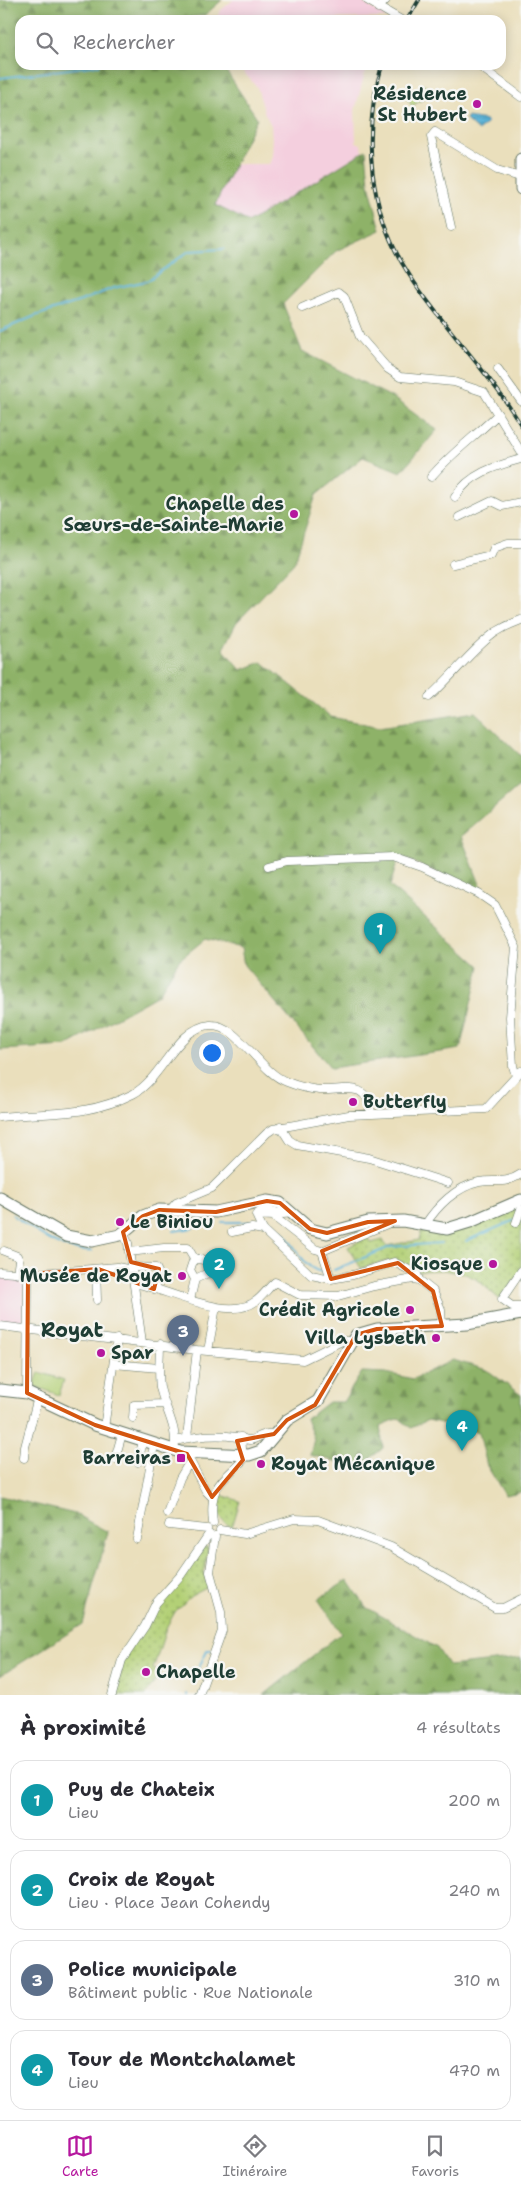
<!DOCTYPE html>
<html lang="fr">
<meta charset="utf-8">
<style>
:root{--surface:#fff;--page:#f7f7f7;--text:#2b2b33;--muted:#7c7c81;--line:#e1e1e2;--accent:#b5179e}
body{margin:0;font-family:"Shantell Sans",sans-serif;background:var(--page);color:var(--text)}
.you{position:absolute;left:211px;top:1052px;width:18px;height:18px;margin:-12px;border:4px solid #fff;border-radius:50%;background:#1a73e8;box-shadow:0 0 0 8px #1a73e833}
.badge{display:grid;place-items:center;width:32px;height:32px;border-radius:50%;background:var(--accent);color:#fff;font-size:16px;font-weight:700}
.pin{position:absolute;translate:-50% -41px;filter:drop-shadow(0 1px 2px #0008)}
.pin::after{content:'';position:absolute;top:26px;width:18px;height:15px;background:inherit;clip-path:polygon(0 0,100% 0,50% 100%)}
.list{margin:0;padding:0;list-style:none}
h2{display:flex;justify-content:space-between;align-items:center;height:65px;margin:0;padding:0 20px;font-size:21px}
h2 small{font-size:16px;font-weight:400;color:var(--muted)}
.list li{display:grid;grid-template-columns:32px 1fr auto;gap:15px;align-items:center;box-sizing:border-box;height:80px;margin:0 10px 10px;padding:0 10px;border:1px solid var(--line);border-radius:15px}
.list b{display:block;font-size:19px;white-space:nowrap}
.list p{margin:0;font-size:16px;white-space:nowrap;color:var(--muted)}
.list em{font-size:16px;font-style:normal;color:var(--muted)}
.icon{flex:none;width:28px;height:28px;fill:none;stroke:currentColor;stroke-width:2;stroke-linecap:round;stroke-linejoin:round}
.map{position:relative;flex:none;width:521px;height:1695px;overflow:hidden}
.search{position:absolute;background:var(--surface);box-shadow:0 2px 12px #0003;left:15px;right:15px;top:15px;height:55px;display:flex;align-items:center;gap:12px;box-sizing:border-box;padding:0 18px;border-radius:15px;color:var(--muted);font-size:19px}
.sheet{height:425px;background:var(--surface)}
nav{display:flex;justify-content:space-around;align-items:center;box-sizing:border-box;height:70px;border-top:1px solid var(--line);background:var(--surface);font-size:14px;color:var(--muted)}
nav a{display:grid;justify-items:center;gap:2px}
nav .on{color:var(--accent)}
.map>svg:first-child{display:block}
</style>
<div class="map">
<svg width="521" height="1695" viewBox="0 0 521 1695">
<defs>
<pattern id="forest-firs" width="22" height="20" patternUnits="userSpaceOnUse" patternTransform="scale(1.25)"><rect width="22" height="20" fill="#8eb267"/><path d="M5 1l3.5 6h-7zM16 11l3.5 6h-7z" fill="#739256"/></pattern>
<pattern id="park-dots" width="8" height="8" patternUnits="userSpaceOnUse" patternTransform="scale(1.25)"><rect width="8" height="8" fill="#b3d076"/><path d="M2 2h.1M6 6h.1" fill="none" stroke="#91aa62" stroke-width="1.8" stroke-linecap="round"/></pattern>
<pattern id="water-rules" width="6" height="5" patternUnits="userSpaceOnUse" patternTransform="scale(1.25)"><rect width="6" height="5" fill="#5bb3d8"/><path d="M0 2.5h6" fill="none" stroke="#4b93b0"/></pattern>
</defs>
<rect width="100%" height="100%" fill="#f6f6f2"/>
<filter id="ink" filterUnits="userSpaceOnUse"><feTurbulence type="fractalNoise" baseFrequency=".02" numOctaves="2"/><feDisplacementMap in="SourceGraphic" scale="10" xChannelSelector="R" yChannelSelector="G"/><feConvolveMatrix kernelMatrix="1 2 1 2 8 2 1 2 1" color-interpolation-filters="sRGB"/></filter>
<filter id="wash" filterUnits="userSpaceOnUse"><feTurbulence type="fractalNoise" baseFrequency=".0096" numOctaves="4" result="noise"/><feDisplacementMap in="SourceGraphic" scale="20" xChannelSelector="R" yChannelSelector="G"/><feGaussianBlur stdDeviation="1.12" result="paint"/><feColorMatrix in="noise" values="0 0 0 0 0 0 0 0 0 0 0 0 0 0 0 0 0 1.4 0 .05"/><feComposite in="paint" operator="in"/></filter>
<g filter="url(#wash)">
<rect width="100%" height="100%" fill="#eadfbc"/>
<!-- built -->
<path fill="#f4cfde" d="M233 0H359L387 18 216 20 220 11Z
M237 65H367L355 110 356 142 361 144 362 152 249 222 215 205 235 164H269L273 156 271 125 265 114 257 87Z
M0 1276 24 1281V1322L21 1323 0 1321Z"/>
<!-- grass -->
<path fill="#b3d076" stroke="#698655" d="M425 84 431 94 412 106 406 97Z
M39 1372 64 1380 59 1395 34 1386Z"/>
<!-- forest -->
<path fill="url(#forest-firs)" stroke="#56784e" d="M0 0H222L205 15 172 20H20V65H222L257 118 215 205 249 222 366 150 369 184 381 230 336 251 283 304 302 351 393 398 437 430 401 472 363 457 316 495 294 563 236 623 223 649 241 670 262 662 331 717 380 727 475 712 521 756V784L461 836 483 892 399 856 390 886 480 966 460 1049 331 1068 244 965 241 948 205 939 179 960 158 995 66 1046 0 1050Z
M453 1360 487 1370 521 1395V1492L505 1495 487 1466 479 1432 428 1420 411 1428 399 1418 380 1426 383 1448 360 1467 310 1455 314 1439 306 1419 328 1402H343L362 1372 386 1373 413 1379Z
M0 1496 75 1514 108 1532 83 1624 0 1676Z
M348 1580 366 1607 437 1648 449 1666 521 1658V1695H264L341 1633 318 1599Z"/>
<!-- park -->
<path fill="url(#park-dots)" stroke="#698655" d="M521 1205V1274L499 1299 478 1280 466 1274 444 1270 418 1271 387 1261 361 1268 348 1247 368 1237 371 1243 383 1240 386 1246 419 1240 421 1231C458 1238 488 1220 521 1205Z
M221 1495 240 1501 232 1527C221 1522 215 1512 217 1499Z
M203 1547H208L204 1574 208 1587 191 1596 175 1612 167 1626 153 1669 161 1672 146 1695H116L123 1660 156 1608Z"/>
<!-- water -->
<path fill="url(#water-rules)" stroke="#3d7886" d="M467 117 486 120 488 122 478 131 466 120Z"/>
<g fill="none" stroke-linecap="round" stroke-linejoin="round">
<!-- stream -->
<path stroke="#5bb3d8" stroke-width="2" d="M0 78 99 65
M0 331 35 316 81 301 113 288 147 281 189 251 224 249
M13 1215C37 1232 61 1253 92 1251
M222 1222H257
M262 1222C294 1226 296 1270 324 1272
M174 1231 193 1228
M466 1241 515 1220
M334 1270 390 1247 441 1243
M193 1680 207 1650H211
M187 1695V1694"/>
</g>
</g>
<g filter="url(#ink)">
<g fill="none" stroke-linecap="round" stroke-linejoin="round">
<!-- minor casing -->
<g stroke="#667664" stroke-width="9">
<path id="minor" d="M367 0 401 20
M378 8 386 0
M478 65 521 97
M451 227 431 137 435 132 497 170 520 177
M302 308 339 292 344 296 360 337 388 369 400 377 454 382 484 392 521 452
M498 369 521 401
M431 477C451 453 476 436 498 414
M455 497C469 474 495 466 521 459
M459 517 492 501 502 506 521 502
M453 564 491 555 494 548 508 543H521
M429 697C451 678 474 647 496 632 504 627 513 623 521 620
M269 866 287 861 393 857 422 867 479 894 495 905 516 947 510 1017 513 1066 516 1076
M0 1117C49 1112 87 1117 133 1094 163 1078 176 1028 210 1025 238 1023 259 1072 287 1082 297 1086 309 1089 320 1090 344 1091 368 1079 371 1114
M280 1126 289 1140 297 1145 369 1158 448 1183
M170 1210 176 1203 212 1188 267 1133 273 1129 349 1115 486 1109 521 1071
M257 1214 265 1209 283 1214 293 1213
M256 1215 263 1230 311 1275 331 1279 353 1275 394 1262 417 1274 419 1280 433 1291 441 1309 442 1326
M256 1215 273 1216 315 1249 322 1251 387 1224
M516 1223 521 1209
M425 1225C437 1206 456 1187 479 1182 497 1179 504 1185 521 1174
M123 1232 128 1243 142 1342
M232 1232 252 1228 263 1230
M4 1251 17 1256 19 1260 17 1274
M322 1251 331 1279
M129 1252 164 1248H188L194 1258 208 1261V1273L195 1279
M132 1267 156 1268 158 1272 154 1289
M96 1269 97 1300
M521 1271 502 1299 512 1306H521
M0 1272 28 1274 117 1267 132 1270
M134 1283C165 1288 228 1323 256 1301 263 1296 268 1288 275 1282L300 1295 338 1296 374 1286 413 1279 419 1280
M190 1300 195 1279 190 1270 194 1258
M0 1326 197 1350 303 1360 342 1341H351
M160 1344C160 1358 158 1373 160 1387 164 1408 179 1428 174 1451
M208 1351 216 1307
M114 1364 159 1368
M27 1393 28 1274
M133 1418 134 1405 165 1404
M104 1428 117 1339
M187 1437 197 1350
M175 1441C195 1436 217 1434 237 1437 241 1437 245 1440 249 1440 255 1441 261 1432 274 1434
M24 1458 25 1447 38 1397
M115 1459 122 1434
M189 1459 206 1491 212 1497
M138 1462 143 1441
M167 1513 180 1478 190 1461
M213 1523C209 1487 219 1484 243 1460L241 1437
M169 1525 207 1529
M220 1530 245 1534 294 1519 318 1520 391 1547 495 1608H503L521 1599
M137 1539 154 1445
M112 1695 122 1660 145 1626 156 1603 181 1575 209 1534
M199 1695 222 1631 221 1612 210 1572 215 1536"/>
</g>
<!-- secondary casing -->
<g stroke="#667664" stroke-width="13">
<path id="secondary" d="M521 159V189
M0 1198 66 1236 92 1241 120 1235 143 1216 159 1210 216 1212 267 1201 280 1203 310 1229 327 1233 368 1222 403 1221 447 1229 470 1222 521 1200
M0 1390 27 1393 95 1425 180 1452 249 1455 261 1451 287 1420 318 1401 356 1335 377 1329 467 1324 521 1314"/>
</g>
<!-- minor -->
<use href="#minor" stroke="#fff" stroke-width="8"/>
<!-- secondary -->
<use href="#secondary" stroke="#fff" stroke-width="11"/>
<!-- rail casing -->
<g stroke="#1f3d34" stroke-width="4">
<path id="rail" d="M407 20 419 0
M382 65C361 136 369 214 410 276 444 328 489 372 521 425"/>
</g>
<!-- rail -->
<use href="#rail" stroke="#f6f6f2" stroke-width="2" stroke-dasharray="5.5" stroke-linecap="butt"/>
</g>
</g>
<!-- marked area -->
<path fill="none" stroke="#d45610" stroke-width="4" stroke-linejoin="round" d="M267 1201 280 1203 310 1229 327 1233 368 1222 395 1221 322 1251 331 1279 398 1263 433 1291 442 1326 377 1329 356 1335 315 1405 287 1420 274 1434 237 1441 243 1460 212 1497 187 1454 95 1425 27 1393 28 1274 98 1269 154 1289 159 1269 131 1262 123 1232 143 1216 159 1210 216 1212Z"/>
<!-- markers -->
<g fill="#b5179e" stroke="#f6f6f2" stroke-width="2">
<circle cx="477" cy="104" r="5"/>
<circle cx="294" cy="514" r="5"/>
<circle cx="353" cy="1102" r="5"/>
<circle cx="120" cy="1222" r="5"/>
<circle cx="493" cy="1264" r="5"/>
<circle cx="182" cy="1276" r="5"/>
<circle cx="410" cy="1310" r="5"/>
<circle cx="436" cy="1338" r="5"/>
<circle cx="101" cy="1353" r="5"/>
<rect x="176" y="1453" width="10" height="10" rx="2.5"/>
<circle cx="261" cy="1464" r="5"/>
<circle cx="146" cy="1672" r="5"/>
</g>
<g text-anchor="middle" stroke-width="4.5" stroke-linejoin="round" paint-order="stroke">
<!-- poi labels -->
<g font-size="18" font-weight="bold" fill="#1f3d34" stroke="#f6f6f2" text-anchor="end">
<text x="467" y="100">Résidence<tspan x="467" dy="21">St Hubert</tspan></text>
<text x="284" y="510">Chapelle des<tspan x="284" dy="21">Sœurs-de-Sainte-Marie</tspan></text>
<text x="363" y="1108" text-anchor="start">Butterfly</text>
<text x="130" y="1228" text-anchor="start">Le Biniou</text>
<text x="483" y="1270">Kiosque</text>
<text x="172" y="1282">Musée de Royat</text>
<text x="400" y="1316">Crédit Agricole</text>
<text x="426" y="1344">Villa Lysbeth</text>
<text x="111" y="1359" text-anchor="start">Spar</text>
<text x="171" y="1464">Barreiras</text>
<text x="271" y="1470" text-anchor="start">Royat Mécanique</text>
<text x="156" y="1678" text-anchor="start">Chapelle</text>
</g>
<!-- quarter labels -->
<g font-size="20" font-weight="bold" fill="#1f3d34" stroke="#f6f6f2">
<text x="72" y="1337">Royat</text>
</g>
</g>
</svg>
<div class="you"></div>
<div class="pin badge" style="left:380px;top:954px;background:#0f9aa8">1</div>
<div class="pin badge" style="left:219px;top:1289px;background:#0f9aa8">2</div>
<div class="pin badge" style="left:183px;top:1356px;background:#5c6f8a">3</div>
<div class="pin badge" style="left:462px;top:1451px;background:#0f9aa8">4</div>
<div class="search"><svg class="icon" aria-label="search" viewBox="0 0 24 24"><circle cx="10" cy="10" r="6"/><path d="M15 15l6 6"/></svg>Rechercher</div>
</div>
<section class="sheet">
<h2>À proximité<small>4 résultats</small></h2>
<ul class="list">
<li><span class="badge" style="background:#0f9aa8">1</span><div><b>Puy de Chateix</b><p>Lieu</p></div><em>200 m</em></li>
<li><span class="badge" style="background:#0f9aa8">2</span><div><b>Croix de Royat</b><p>Lieu · Place Jean Cohendy</p></div><em>240 m</em></li>
<li><span class="badge" style="background:#5c6f8a">3</span><div><b>Police municipale</b><p>Bâtiment public · Rue Nationale</p></div><em>310 m</em></li>
<li><span class="badge" style="background:#0f9aa8">4</span><div><b>Tour de Montchalamet</b><p>Lieu</p></div><em>470 m</em></li>
</ul>
</section>
<nav>
<a class="on"><svg class="icon" aria-label="map" viewBox="0 0 24 24"><path d="M3 6l6-2 6 2 6-2v14l-6 2-6-2-6 2zM9 4v14M15 6v14"/></svg>Carte</a>
<a><svg class="icon" aria-label="directions" viewBox="0 0 24 24"><path d="M12 3l9 9-9 9-9-9zM9 14v-3h6M13 9l2 2-2 2"/></svg>Itinéraire</a>
<a><svg class="icon" aria-label="saved" viewBox="0 0 24 24"><path d="M7 4h10v16l-5-4-5 4z"/></svg>Favoris</a>
</nav>
